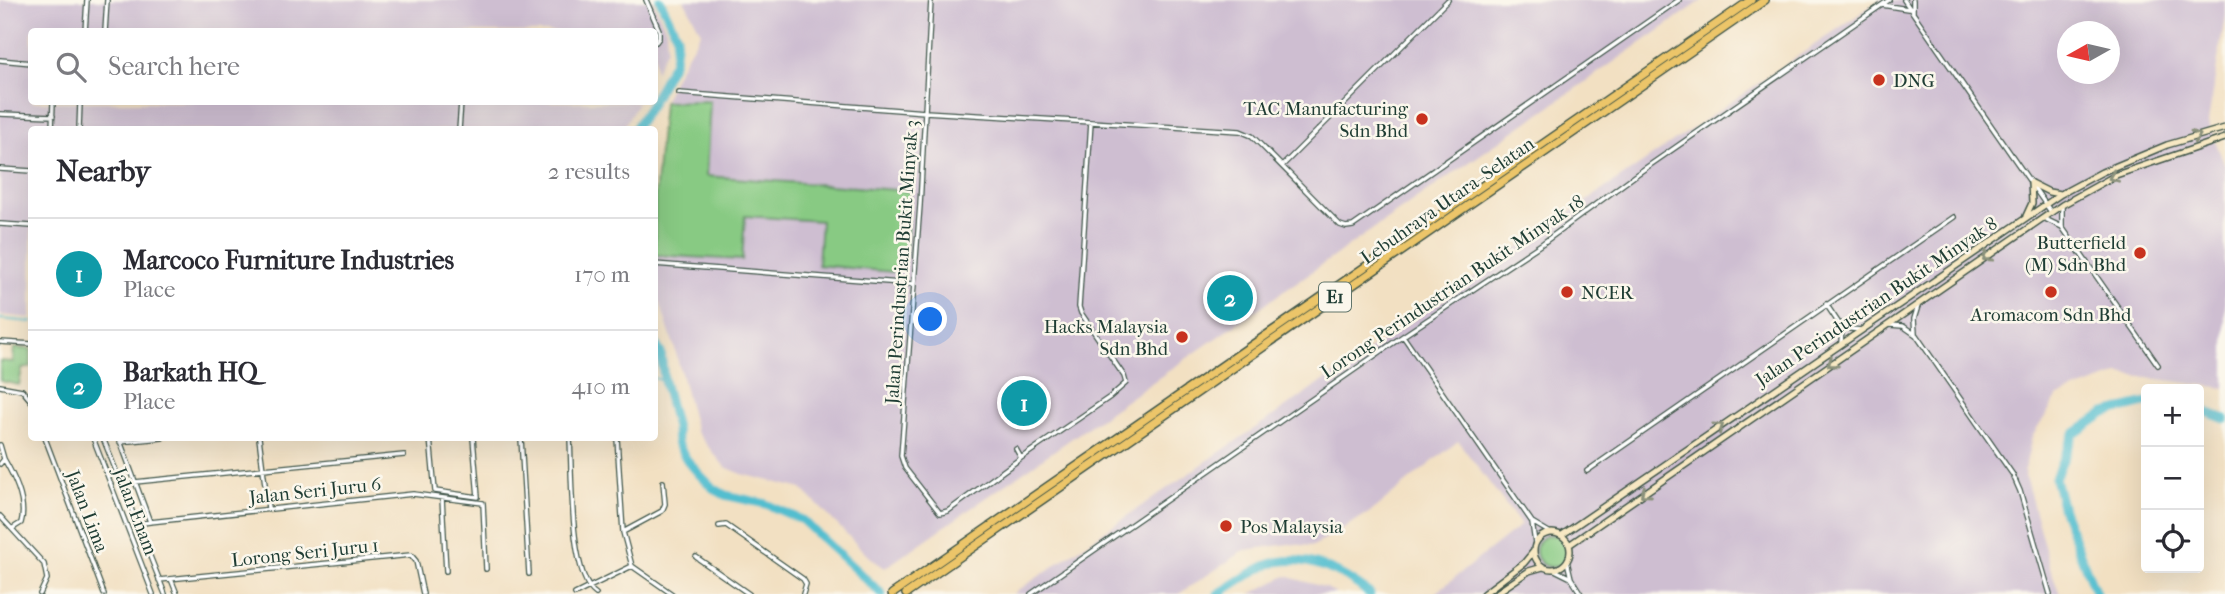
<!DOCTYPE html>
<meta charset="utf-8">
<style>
:root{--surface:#fff;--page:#f7f7f7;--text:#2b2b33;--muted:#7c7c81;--line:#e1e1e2;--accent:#c8321e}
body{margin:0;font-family:"IM FELL French Canon",serif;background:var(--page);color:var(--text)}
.controls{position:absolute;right:21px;bottom:21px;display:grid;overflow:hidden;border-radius:7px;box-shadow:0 7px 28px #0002}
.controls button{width:63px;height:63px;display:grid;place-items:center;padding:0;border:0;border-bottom:2px solid var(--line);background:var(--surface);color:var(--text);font:35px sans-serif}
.compass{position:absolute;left:2057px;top:21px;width:63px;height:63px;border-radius:50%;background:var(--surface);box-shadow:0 7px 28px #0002;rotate:262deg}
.you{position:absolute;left:931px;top:320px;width:24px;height:24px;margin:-18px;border:5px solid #fff;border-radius:50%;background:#1a73e8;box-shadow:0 0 0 10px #1a73e833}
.badge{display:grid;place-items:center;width:46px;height:46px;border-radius:50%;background:var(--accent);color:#fff;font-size:23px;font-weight:700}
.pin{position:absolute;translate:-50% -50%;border:4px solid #fff;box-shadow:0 2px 7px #0006}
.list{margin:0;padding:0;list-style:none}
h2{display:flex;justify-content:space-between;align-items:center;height:91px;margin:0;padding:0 28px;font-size:30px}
h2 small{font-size:23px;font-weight:400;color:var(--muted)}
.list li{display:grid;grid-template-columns:46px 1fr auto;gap:21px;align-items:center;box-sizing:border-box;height:112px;padding:0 28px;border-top:2px solid var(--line)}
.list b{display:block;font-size:26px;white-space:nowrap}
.list p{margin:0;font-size:23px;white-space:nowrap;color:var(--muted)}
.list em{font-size:23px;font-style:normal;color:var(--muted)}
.icon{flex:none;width:38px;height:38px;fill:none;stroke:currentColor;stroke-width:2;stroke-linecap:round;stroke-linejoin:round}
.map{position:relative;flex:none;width:2225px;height:594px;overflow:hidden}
.search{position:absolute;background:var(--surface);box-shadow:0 7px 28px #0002;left:28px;top:28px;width:630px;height:77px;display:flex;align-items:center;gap:18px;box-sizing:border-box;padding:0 24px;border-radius:7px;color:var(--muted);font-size:26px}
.panel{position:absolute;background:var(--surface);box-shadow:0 7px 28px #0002;left:28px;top:126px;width:630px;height:315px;border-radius:7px}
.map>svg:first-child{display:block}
</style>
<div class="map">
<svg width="2225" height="594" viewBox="0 0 2225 594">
<rect width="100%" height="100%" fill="#fbf7ec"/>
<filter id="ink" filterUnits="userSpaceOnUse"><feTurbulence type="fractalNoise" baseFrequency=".0143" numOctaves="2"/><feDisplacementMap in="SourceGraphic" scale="14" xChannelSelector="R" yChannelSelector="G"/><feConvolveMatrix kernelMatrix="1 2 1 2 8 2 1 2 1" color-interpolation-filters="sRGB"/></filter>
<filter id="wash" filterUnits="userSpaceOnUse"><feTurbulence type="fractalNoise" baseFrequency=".00686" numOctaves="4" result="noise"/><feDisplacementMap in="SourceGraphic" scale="28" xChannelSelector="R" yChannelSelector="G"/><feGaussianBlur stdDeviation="1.57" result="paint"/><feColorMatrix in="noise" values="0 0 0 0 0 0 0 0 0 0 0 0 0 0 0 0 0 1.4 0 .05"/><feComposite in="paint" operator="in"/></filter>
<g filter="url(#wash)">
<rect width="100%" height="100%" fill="#f2e0c2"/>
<!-- industrial -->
<path fill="#cebed1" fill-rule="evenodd" d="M0 0H652L666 29 667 48 655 72 654 32H32V102H638L622 130H32L31 318 0 315Z
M684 0H1703L885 568 869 557 802 489 742 474 725 467 696 432 674 346 655 288V198L663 102 677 72 701 32Z
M1880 0H2225V16L2208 122 2225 166V388L2119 374 2058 396 2032 437 2024 472 2051 571 2060 594H1434L1521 525 1458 441 1372 511 1313 546 1289 544 1245 550 1179 594H1013ZM2068 32H2110V74H2068Z
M1286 576 1327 588 1336 594H1250Z"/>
<!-- green -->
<path fill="#88ca83" stroke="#54845c" stroke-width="2" d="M710 101 706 176 910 191 906 258 893 272 818 265 821 221 745 216 742 260 655 255V198L663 102Z
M14 348 31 349V367L22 369 19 385 0 381V361L13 362Z
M1536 551a16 16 0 1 1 32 0a16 16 0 1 1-32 0Z"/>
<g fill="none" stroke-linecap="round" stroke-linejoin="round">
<!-- stream -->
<path stroke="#53becf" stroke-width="2" d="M0 319 32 322
M654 378 664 381"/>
<!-- river -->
<path stroke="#53becf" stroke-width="9" d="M654 98 674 61 677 36 660 0
M634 130 652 102
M654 342 661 353 664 381 676 428 677 443 687 460 699 474 713 488 725 495 766 504 802 520 882 594
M2199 409 2225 419
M1218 594C1234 585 1252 570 1270 564 1305 552 1344 573 1370 594
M2096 594 2063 510 2055 478 2074 434 2105 413 2146 403"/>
</g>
</g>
<g filter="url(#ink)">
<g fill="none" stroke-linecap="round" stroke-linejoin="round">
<!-- street casing -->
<g stroke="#3f5549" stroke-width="6">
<path id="street" d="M646 0 659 30V38L656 42
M931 0 920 205 901 456 905 468 940 513 948 511 1021 458 1110 397 1126 383 1124 376 1081 313 1079 307 1091 122
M1904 0 2051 212
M1913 0V12
M1882 5 1908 9
M85 32 87 0
M105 32 107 0
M0 60 32 63
M679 93 925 112 1240 131 1252 136 1340 225 1346 227 1353 226 1679 0
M0 114 53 116
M52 130 53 102
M79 130 80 102
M459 130 461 102
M1282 166 1448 0
M0 169 32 171
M2062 205V227
M2043 218 2062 227 2158 365
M0 224 32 226
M654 264 914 284
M1826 304 1842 328 1841 343
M1890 325 1903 326 1916 335 2013 475 2020 491 2050 594
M1842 328 1861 330
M1915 333 1914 319 1918 306
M1403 336 1532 522 1549 532
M0 342 32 344
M0 386 22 390 32 402
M45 438 104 594
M93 438 153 594
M103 438 165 594
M119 438 150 522
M259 438 268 508
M430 438 435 491 478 497 473 438
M521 438 529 574
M570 438C572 471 569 576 596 594
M617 438 623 532 632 566 672 594
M120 442 162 438
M0 445 4 459 0 464
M1016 449 1021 458
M4 459C14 476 27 503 21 523L13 528
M1587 471 1954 217
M135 482 404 455
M442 498 446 571
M0 516 44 564 47 579 40 594
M1532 522 1535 543
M719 526 726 525 803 579 806 584 803 594
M139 528 143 523 150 522 413 494 483 503 486 569
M623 532 662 511 665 504 663 482
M696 557 749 594
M1567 561 1571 578 1581 594
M1553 569 1571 578
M171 579 177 594
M159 580 411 555 416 561 423 594
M575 594 632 566
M1031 594 1403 336 1543 243 1637 174 1889 0"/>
</g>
<!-- secondary casing -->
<g stroke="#3f5549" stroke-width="8">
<path id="secondary" d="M2031 183 2049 192 2060 194
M2026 216 2032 203 2031 183
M1534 551a18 18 0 1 1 36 0a18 18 0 1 1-36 0Z
M1562 535 2061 194 2102 172 2167 145 2225 128
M1569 545 2062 205 2116 175 2225 138
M1483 594 1524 563 1533 552
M1495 594 1529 571 1543 567"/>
</g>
<!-- highway casing -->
<g stroke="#3f5549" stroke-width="10">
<path id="highway" d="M892 594 1751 0
M906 594 1765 0"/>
</g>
<!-- street -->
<use href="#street" stroke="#fff" stroke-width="3.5"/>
<!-- secondary -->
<use href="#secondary" stroke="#f7e8c3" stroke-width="5"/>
<!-- highway -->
<use href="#highway" stroke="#ecc569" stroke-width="7"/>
</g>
<!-- one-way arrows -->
<defs><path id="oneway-chevron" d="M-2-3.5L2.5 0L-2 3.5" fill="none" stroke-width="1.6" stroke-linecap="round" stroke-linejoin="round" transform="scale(1.75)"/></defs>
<g stroke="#8b927c">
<use href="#oneway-chevron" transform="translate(2196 136) rotate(-16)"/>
<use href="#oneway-chevron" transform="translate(2113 177) rotate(157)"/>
<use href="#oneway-chevron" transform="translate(1987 257) rotate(145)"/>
<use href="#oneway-chevron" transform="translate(1832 363) rotate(145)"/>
<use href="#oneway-chevron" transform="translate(1719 427) rotate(-34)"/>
<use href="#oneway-chevron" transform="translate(1645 493) rotate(145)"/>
</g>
</g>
<!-- markers -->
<g fill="#c8321e" stroke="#fbf7ec" stroke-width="2.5">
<circle cx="1879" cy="80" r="7"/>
<circle cx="1422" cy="119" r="7"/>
<circle cx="2140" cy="253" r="7"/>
<circle cx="1567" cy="292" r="7"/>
<circle cx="2051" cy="292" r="7"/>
<circle cx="1182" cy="337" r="7"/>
<circle cx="1226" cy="526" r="7"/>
</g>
<g text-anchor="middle" stroke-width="5" stroke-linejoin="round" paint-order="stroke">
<!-- shield labels -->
<rect fill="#fbf7ec" stroke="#61756b" stroke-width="2" x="1319" y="282.5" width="32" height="29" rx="5"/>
<g font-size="18" font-weight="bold" fill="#1f3d34">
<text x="1335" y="303">E1</text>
</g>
<!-- poi labels -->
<g font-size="19" fill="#1f3d34" stroke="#fbf7ec" text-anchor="start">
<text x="1893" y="87">DNG</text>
<text x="1408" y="115" text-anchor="end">TAC Manufacturing<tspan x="1408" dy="22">Sdn Bhd</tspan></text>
<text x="2126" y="249" text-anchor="end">Butterfield<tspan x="2126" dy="22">(M) Sdn Bhd</tspan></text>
<text x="1581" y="299">NCER</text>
<text x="2051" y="321" text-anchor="middle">Aromacom Sdn Bhd</text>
<text x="1168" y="333" text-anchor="end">Hacks Malaysia<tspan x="1168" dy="22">Sdn Bhd</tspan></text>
<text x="1240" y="533">Pos Malaysia</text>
</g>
<!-- street labels -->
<g font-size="19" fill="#1f3d34" stroke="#fbf7ec">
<text transform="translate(1447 200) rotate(-35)" y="7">Lebuhraya Utara–Selatan</text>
<text transform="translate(901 262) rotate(-86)" y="7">Jalan Perindustrian Bukit Minyak 3</text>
<text transform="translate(1452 286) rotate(-34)" y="7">Lorong Perindustrian Bukit Minyak 18</text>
<text transform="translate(1876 301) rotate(-34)" y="7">Jalan Perindustrian Bukit Minyak 8</text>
<text transform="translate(315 490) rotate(-6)" y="7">Jalan Seri Juru 6</text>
<text transform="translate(88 511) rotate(69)" y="7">Jalan Lima</text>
<text transform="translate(136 511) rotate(69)" y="7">Jalan Enam</text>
<text transform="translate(305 552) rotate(-6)" y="7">Lorong Seri Juru 1</text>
</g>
</g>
</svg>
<div class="controls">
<button>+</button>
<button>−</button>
<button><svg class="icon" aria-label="locate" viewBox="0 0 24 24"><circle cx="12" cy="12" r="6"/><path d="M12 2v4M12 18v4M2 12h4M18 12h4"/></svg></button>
</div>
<svg class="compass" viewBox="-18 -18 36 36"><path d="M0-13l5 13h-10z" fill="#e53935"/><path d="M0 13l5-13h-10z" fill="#7c7c81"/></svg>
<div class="you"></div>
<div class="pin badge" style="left:1024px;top:403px;background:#0f9aa8">1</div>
<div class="pin badge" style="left:1230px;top:298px;background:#0f9aa8">2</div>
<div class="search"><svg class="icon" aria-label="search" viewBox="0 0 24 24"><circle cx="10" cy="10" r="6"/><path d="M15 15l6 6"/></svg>Search here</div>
<section class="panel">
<h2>Nearby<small>2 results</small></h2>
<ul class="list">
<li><span class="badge" style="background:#0f9aa8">1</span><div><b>Marcoco Furniture Industries</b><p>Place</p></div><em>170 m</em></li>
<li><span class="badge" style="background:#0f9aa8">2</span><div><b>Barkath HQ</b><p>Place</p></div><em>410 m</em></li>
</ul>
</section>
</div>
